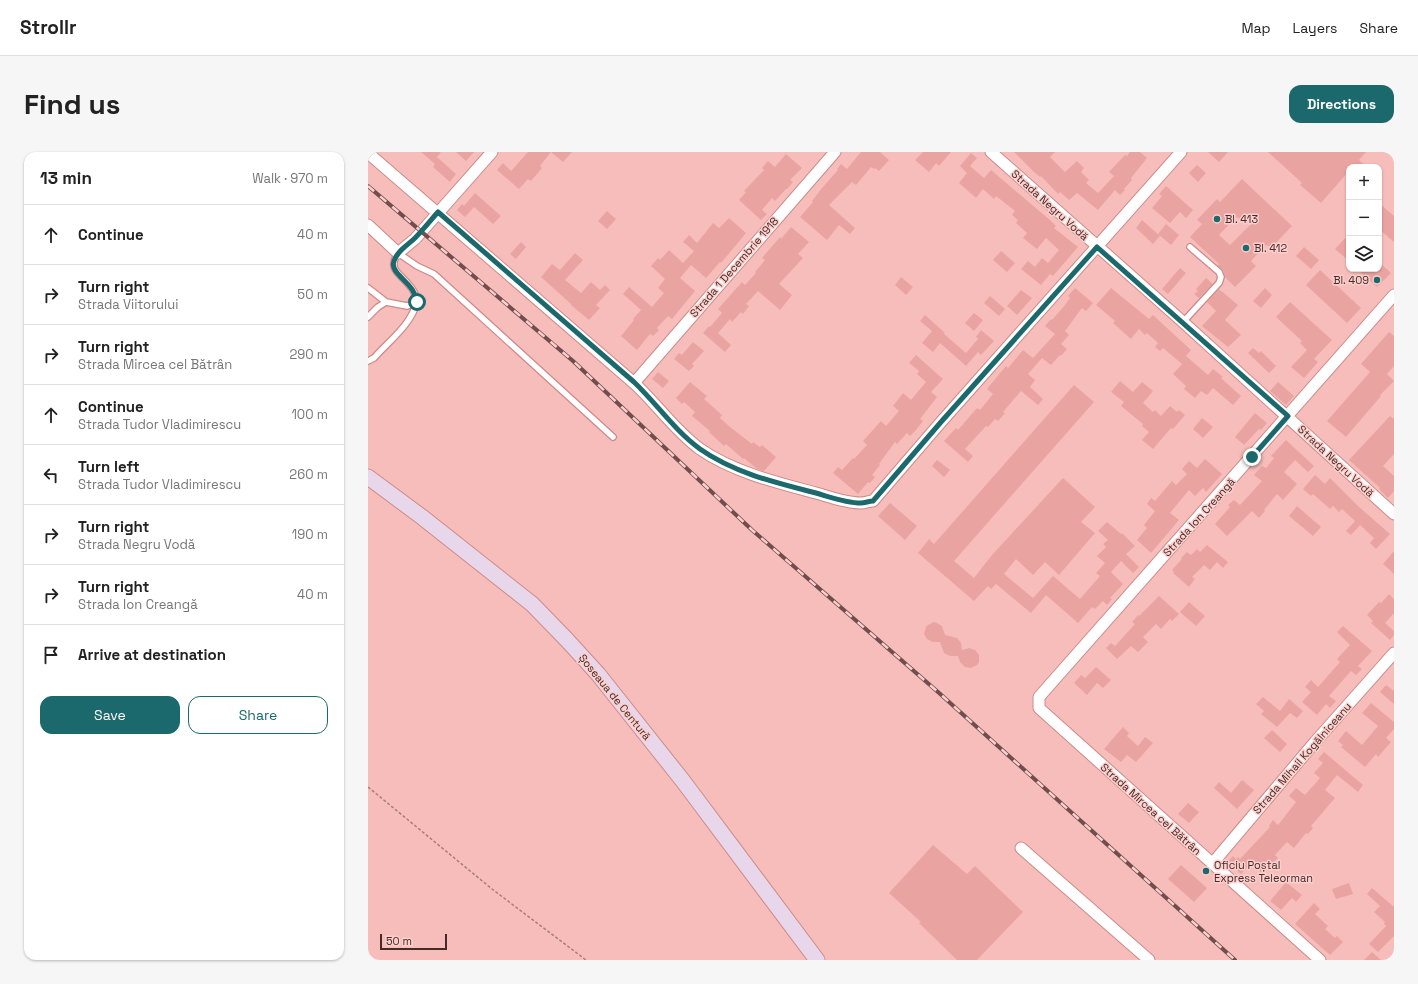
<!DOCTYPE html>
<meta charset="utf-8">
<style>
:root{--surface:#fff;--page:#f6f6f6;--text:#222;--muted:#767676;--line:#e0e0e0;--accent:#1c696d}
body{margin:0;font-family:"Space Grotesk",sans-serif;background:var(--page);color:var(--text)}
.controls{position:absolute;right:12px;top:12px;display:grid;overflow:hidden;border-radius:8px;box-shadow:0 1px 3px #0004}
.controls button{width:36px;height:36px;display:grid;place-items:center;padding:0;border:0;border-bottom:1px solid var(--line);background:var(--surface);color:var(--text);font:20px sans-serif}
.scale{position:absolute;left:12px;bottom:10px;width:67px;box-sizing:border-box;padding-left:4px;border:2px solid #462a29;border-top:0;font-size:11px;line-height:14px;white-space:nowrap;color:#462a29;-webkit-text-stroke:3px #fbcfcc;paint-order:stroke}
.stop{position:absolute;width:12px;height:12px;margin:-9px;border:3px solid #1c696d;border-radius:50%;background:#fff}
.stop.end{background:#1c696d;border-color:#fff;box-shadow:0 1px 4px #0008}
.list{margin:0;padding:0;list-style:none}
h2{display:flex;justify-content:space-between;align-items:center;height:52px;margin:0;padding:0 16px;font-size:17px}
h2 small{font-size:13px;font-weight:400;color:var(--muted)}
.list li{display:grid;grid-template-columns:26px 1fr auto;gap:12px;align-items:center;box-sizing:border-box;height:60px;padding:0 16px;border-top:1px solid var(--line)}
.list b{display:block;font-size:15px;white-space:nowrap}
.list p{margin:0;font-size:13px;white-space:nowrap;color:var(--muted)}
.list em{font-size:13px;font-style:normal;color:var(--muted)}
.actions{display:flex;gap:8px;padding:12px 16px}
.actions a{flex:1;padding:9px 0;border:1px solid var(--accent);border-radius:12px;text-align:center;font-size:14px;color:var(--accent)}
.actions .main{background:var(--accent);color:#fff}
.icon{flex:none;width:22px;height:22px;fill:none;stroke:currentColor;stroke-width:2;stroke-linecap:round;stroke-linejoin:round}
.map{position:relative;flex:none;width:1026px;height:808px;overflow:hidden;border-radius:12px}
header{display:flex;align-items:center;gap:24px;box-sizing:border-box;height:56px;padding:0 20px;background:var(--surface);border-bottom:1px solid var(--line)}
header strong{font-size:19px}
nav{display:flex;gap:22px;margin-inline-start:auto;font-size:14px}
.intro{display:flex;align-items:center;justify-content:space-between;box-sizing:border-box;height:96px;padding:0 24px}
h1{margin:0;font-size:28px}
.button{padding:10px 18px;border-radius:12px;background:var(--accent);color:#fff;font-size:14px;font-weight:700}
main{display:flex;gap:24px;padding:0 24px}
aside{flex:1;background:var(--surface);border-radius:12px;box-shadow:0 1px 3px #0004}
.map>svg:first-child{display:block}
</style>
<header>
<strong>Strollr</strong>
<nav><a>Map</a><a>Layers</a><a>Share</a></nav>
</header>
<div class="intro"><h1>Find us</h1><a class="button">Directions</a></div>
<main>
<aside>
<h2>13 min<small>Walk · 970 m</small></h2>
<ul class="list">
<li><svg class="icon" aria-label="ahead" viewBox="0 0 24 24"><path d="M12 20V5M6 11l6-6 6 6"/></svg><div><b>Continue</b></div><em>40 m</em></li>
<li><svg class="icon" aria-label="right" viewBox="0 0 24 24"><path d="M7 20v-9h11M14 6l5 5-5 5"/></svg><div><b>Turn right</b><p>Strada Viitorului</p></div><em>50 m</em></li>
<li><svg class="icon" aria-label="right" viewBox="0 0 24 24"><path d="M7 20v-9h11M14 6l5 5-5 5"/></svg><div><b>Turn right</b><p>Strada Mircea cel Bătrân</p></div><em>290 m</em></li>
<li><svg class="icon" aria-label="ahead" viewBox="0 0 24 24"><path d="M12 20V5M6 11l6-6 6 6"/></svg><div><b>Continue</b><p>Strada Tudor Vladimirescu</p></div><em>100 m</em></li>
<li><svg class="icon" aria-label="left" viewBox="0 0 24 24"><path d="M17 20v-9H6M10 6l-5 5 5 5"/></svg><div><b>Turn left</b><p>Strada Tudor Vladimirescu</p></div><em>260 m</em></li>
<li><svg class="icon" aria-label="right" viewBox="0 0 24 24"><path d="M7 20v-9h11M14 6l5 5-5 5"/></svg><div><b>Turn right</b><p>Strada Negru Vodă</p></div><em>190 m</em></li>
<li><svg class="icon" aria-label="right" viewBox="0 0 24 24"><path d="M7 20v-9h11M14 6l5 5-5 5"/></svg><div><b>Turn right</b><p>Strada Ion Creangă</p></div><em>40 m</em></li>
<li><svg class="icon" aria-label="arrive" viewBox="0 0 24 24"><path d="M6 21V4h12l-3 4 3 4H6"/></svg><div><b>Arrive at destination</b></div></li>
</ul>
<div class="actions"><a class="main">Save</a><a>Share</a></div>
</aside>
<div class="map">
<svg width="1026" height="808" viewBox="0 0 1026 808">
<rect width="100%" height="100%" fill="#f7bdbb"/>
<!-- building -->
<path fill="#e9a4a1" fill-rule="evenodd" d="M53 0H73L69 5 88 22 82 30 65 15 67 12Z
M88 0H106L98 9Z
M160 0H204L195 10 183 0 172 14 174 16 163 29 160 27 151 37 129 18 135 11 143 19Z
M493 0H512L521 8 511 19 507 16 506 17 503 15 488 33 484 30 461 53 487 76 482 82 471 73 459 88 432 65 445 50 444 49 454 36 470 18 469 17 473 12 479 17Z
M555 0H583L571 14 568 11 561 20 547 8Z
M646 0H687L682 5 697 20 709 9 716 16 713 20 721 28 718 31 730 41 746 24 741 20 757 3 759 4 762 0H772L779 6 763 26 764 28 756 37 757 38 752 43 747 38 730 58 709 41 701 48 692 40 690 42 673 24 672 25 666 20Z
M840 0H860L851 10Z
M900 0H998L991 8 999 15H981V19L953 51 932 33 934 31Z
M603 1 609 6 602 14 616 26 623 18 682 68 688 74 686 76 710 95 685 124 682 122 673 133 653 117 660 109 667 115 674 106 680 111 691 98 678 86 669 97 655 86 659 81 648 71 650 68 644 63 647 59 628 44 626 47 615 37 608 46 591 31 599 21 592 14Z
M418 2 434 16 422 28 425 30 419 37H418L407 49 404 46 394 58 399 62 393 68 371 48 378 40 376 39 396 18 394 16 400 9 407 15Z
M829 13 838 21 830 30 821 21Z
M874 27 924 74 904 95 898 93 883 109 888 114 867 135 857 125 855 118 850 114 851 112 822 85 834 72 829 68 849 47 852 50ZM868 65 883 72 862 93 851 83Z
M798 34 825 58 818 66 812 60 802 71 784 56 794 44 791 42Z
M107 41 133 64 125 72 106 55 97 65 89 58 94 52 96 54Z
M1011 51 1026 64V90L1011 77Z
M239 59 248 67 239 77 230 69Z
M361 66 378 81 353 111 352 110 338 126 323 113 312 126 327 139 304 167 300 164 289 176 291 178 285 184 282 182 269 198 253 184 266 168 265 167 273 158 255 142 261 135 284 155 296 141 290 136 297 127 283 114 290 106 292 108 301 98 315 111 326 99 315 90 321 83 329 91 345 71 351 76Z
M774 68 792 84 785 92 768 76Z
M798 72 811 83 803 93 790 82Z
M423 75 441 90 430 102 435 106 411 132 424 143 412 158 390 139 378 152 381 154 375 162 373 160 364 170 362 167 350 181 363 193 357 200 335 181 341 174 342 175 354 161 350 157 374 130 377 133 388 121 387 120 397 108 394 106 412 85 413 87Z
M981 82V109L967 97Z
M153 90 158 95 148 107 142 102Z
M936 95 951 108 943 117 928 104Z
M633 99 647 111 639 120 625 108Z
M207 101 215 108 197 128 213 141 223 130 232 138 237 133 242 138 228 153 232 156 221 168 203 153V152L173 125 184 112 192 118Z
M1011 110 1023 121 1009 135 989 117H1011Z
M812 116 818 121 800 142 794 137Z
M952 118 993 156 979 171 938 133Z
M533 125 545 135 538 143 527 133Z
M838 126 845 132 831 146 826 142 830 139 828 137Z
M707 136 725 151 718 159 714 156 697 179 701 183 693 192 699 197 693 204 692 203 683 213 674 206 660 222 667 228 662 235 675 247 670 253 653 239 635 260 637 261 630 269 627 267 620 275 618 274 597 297 605 304 600 310 576 289 588 276 590 278 609 256 612 258 625 242 619 237 638 214 640 216 655 198 665 206 687 182 677 174 683 167 684 168 697 153 702 146 700 144Z
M743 136 781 167 785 163 799 176 823 198 818 204 840 223 845 217 855 225 853 226 873 244 865 253 845 236 839 243 833 239 827 246 816 237 818 234 805 222 814 212 795 196 792 199 787 195 790 191 779 181 777 183 771 177 763 187 745 171 747 169 728 153Z
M897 136 904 143 893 156 885 149Z
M851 137 870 153 857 168 873 183 860 195 834 174 848 159 839 150Z
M653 138 664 146 649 163 639 154Z
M622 144 637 157 631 164 616 151Z
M922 150 964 188 946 207 950 210 936 226 923 215 939 198 932 191 934 189 908 165Z
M606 161 615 168 606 179 597 171Z
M557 163 577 181 576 182 598 201 610 187 608 185 613 178 626 189 613 203 610 200 598 214 572 191 565 200 554 191 564 179 552 169Z
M1021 180 1026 184V214L1019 222 1026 229 1012 243 1013 244 978 285 959 269 1002 220 993 212Z
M325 190 336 199 324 212 326 214 321 219 306 207 311 201 314 203Z
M885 196 891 201 893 199 908 214 901 221 880 201Z
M548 203 575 227 563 240 569 245 552 267 555 269 548 278 542 284 539 281 529 292 527 290 511 312 512 313 504 323 507 325 502 331 500 330 490 342 465 321 470 315 474 318 485 306 486 307 499 293 495 289 513 269 518 274 531 259 525 254 535 241 543 248 558 230 549 222 551 219 541 211Z
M290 220 301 229 295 236 284 227Z
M752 229 765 240 774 230 785 239 775 251 785 260 787 258 793 264 802 254 809 260 811 258 817 263 805 277 803 276 785 297 774 288 781 280 774 274 775 272 753 254 756 250 743 240Z
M322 230 339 244 336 247 354 263 352 266 362 275 384 292 385 290 392 295 394 293 408 305 396 319 389 317 376 306 375 307 358 292 356 294 341 280 342 279 324 264 327 260 316 250 314 252 308 246Z
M910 230 926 244 918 253 902 239Z
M706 233 726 250 586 409 606 426 624 403 695 326 727 355 713 370 727 381 691 423 677 410 665 423 648 407 636 422 665 446 685 424 712 447 732 424 728 421 737 411 729 404 738 395 735 392 740 388 730 379 739 370 753 382 754 381 767 394 758 402 771 415 765 421 753 409 743 420 755 432 742 446 744 447 739 453 735 449 727 457 724 455 710 471 678 443 663 461 628 432 623 437 620 434 606 449 550 401 561 387 566 392Z
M887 261 899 271 893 278 891 277 876 293 867 285Z
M1022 264 1026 267V302L1015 314 1026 324V339L1020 346 1011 337 1012 336 981 308Z
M834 266 845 275 835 286 825 277Z
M918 288 946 314 940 320 927 308 916 320 929 332 915 348 909 342 896 358 897 359 891 366 884 359 859 384 847 372 862 355 860 353 866 348 872 353 894 329 886 323 894 314 898 316 906 306 903 304Z
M837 307 854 322 838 340 835 336 827 344 821 338 802 361 811 368 783 401 769 388 779 376 776 373 787 359 779 352 783 346 787 349 804 329 808 333 819 322 814 317 821 309 829 316Z
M569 308 582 318 576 325 564 314Z
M947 323 957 332 962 326 990 354 1022 382 1008 397 1002 391 1006 386 992 373 983 383 978 379 987 369 974 357 971 360 965 354 962 357 945 342 943 344 935 337Z
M522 351 549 374 537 388 510 364Z
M929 354 953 375 945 384 921 364Z
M839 393 860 410 855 416 849 410 842 418 836 413 824 425 827 427 821 435 805 421 806 420 804 418 814 407 813 406 819 400 823 403 829 397 832 400Z
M1026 399V422L1015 412Z
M1021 442 1026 447V461L1017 471 1026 479V483L1022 488 1003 471 1005 469 999 463 1011 450 1013 451Z
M791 444 811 462 804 469 802 467 793 477 788 472 775 485 780 490 770 500 763 494 749 507 738 496 743 491 747 494 767 472 764 470 770 463 771 464Z
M821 450 837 464 828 474 812 460Z
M566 470 569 471 574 474 577 483 589 486 593 491 594 498 601 496 607 498 611 503V510L609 513 603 516 597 515 592 510 590 504H582L576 501 572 490H565L559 487 556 482 558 475 560 473Z
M975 474 1004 499 990 514 994 517 988 523 983 519 961 544 968 549 962 556 958 552 949 563 934 550 943 540 937 535 943 528 950 535 972 510 969 507 982 493 969 480Z
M728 515 743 528 735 536 729 531 719 543 706 531 713 523 717 526Z
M1018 533 1026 539V552L1012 540Z
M895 545 912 559 921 547 935 559 929 566 922 561 909 575 893 562 896 559 888 552Z
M1003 551 1026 570V577L1018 586 1023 590 1010 605 1008 602 997 615 973 595 975 593 970 589 978 579 994 593 1010 574 994 561Z
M755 575 761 581 759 584 770 594 777 585 785 591 768 610 759 603 753 610 736 597Z
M904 578 919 592 912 600 896 586Z
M956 600 995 633 990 640 969 623 957 638 967 646 943 674 945 676 940 682 938 681 926 696 919 690 907 703 910 706 904 712 903 711 894 721 883 711 873 722 859 710 865 704 868 707 870 705 872 707 902 675 901 674 905 668 910 673 928 650 921 644 928 636 937 643 952 626 946 621 955 611 950 607Z
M874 628 886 638 869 657 846 636 851 630 863 641Z
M820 651 831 660 821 671 810 662Z
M565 693 599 722 607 714 655 760 609 808H589L551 771 553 770 521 741Z
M813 713 839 736 826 750 800 727Z
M918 730 934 743 928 750 924 746 913 758 902 749Z
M981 731 985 742 968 747 964 737Z
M1004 736 1026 755V784L1010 800 1001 792 1018 774 1016 772 1017 770 1006 760 1012 754 999 742Z
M946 751 952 757 947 762 960 774 957 777 967 786 969 784 975 790 962 803 927 772Z
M1004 800 1013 808H996Z"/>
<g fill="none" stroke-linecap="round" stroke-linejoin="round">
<!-- lane casing -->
<g stroke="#ce8a88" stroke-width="8">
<path id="lane" d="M0 136 18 150
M49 150C48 144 46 138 41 133 32 121 19 118 30 101L49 114 66 122 245 285
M0 165 10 155 18 150 39 154 49 150C43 173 21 189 6 206L0 209
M815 170 851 131 853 125 851 120 822 95"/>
</g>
<!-- street casing -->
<g stroke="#ce8a88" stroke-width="13">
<path id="street" d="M623 0 815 170 1026 362
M0 1 266 231C289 252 307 279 332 297 365 320 410 331 448 341 462 345 478 351 493 351 497 351 501 349 505 349L573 270 813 0
M0 73 30 101 47 87 124 0
M266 231 467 0
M653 696 781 808
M844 712 947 590 1026 501
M952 808 671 556V545L1026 143"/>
</g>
<!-- secondary casing -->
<g stroke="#ce8a88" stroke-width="17">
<path id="secondary" d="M0 325 54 365 164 452 199 488 230 522 315 629 449 808"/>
</g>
<!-- path -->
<path stroke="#a97c7a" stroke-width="1.5" stroke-dasharray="3 2" stroke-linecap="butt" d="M0 635 124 737 218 808"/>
<!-- lane -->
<use href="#lane" stroke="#fff" stroke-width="5.5"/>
<!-- street -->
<use href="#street" stroke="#fff" stroke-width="11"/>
<!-- secondary -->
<use href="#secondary" stroke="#e8d7eb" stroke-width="15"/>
<!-- rail casing -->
<g stroke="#714e4d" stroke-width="4">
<path id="rail" d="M0 34 205 209 384 378 570 540 867 808"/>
</g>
<!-- rail -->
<use href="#rail" stroke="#fbcfcc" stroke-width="2.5" stroke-dasharray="8" stroke-linecap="butt"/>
</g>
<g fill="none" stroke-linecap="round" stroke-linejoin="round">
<!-- route -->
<path stroke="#1c696d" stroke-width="5" d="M49 150C47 137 39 132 31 123 27 119 24 114 26 109 29 99 40 93 47 86 55 78 62 69 70 60L266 230C289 252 307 279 332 297 366 321 409 331 448 341 462 345 478 351 493 351 497 351 501 349 505 349L573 270 729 95 920 264 884 305"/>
</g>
<!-- markers -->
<g fill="#1c696d" stroke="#fbcfcc" stroke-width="1.5">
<circle cx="849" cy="67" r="4"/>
<circle cx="878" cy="96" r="4"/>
<circle cx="1009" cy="128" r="4"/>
<circle cx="838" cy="719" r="4"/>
</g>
<g text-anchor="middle" stroke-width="3" stroke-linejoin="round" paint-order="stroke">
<!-- street labels -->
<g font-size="11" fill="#462a29" stroke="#fbcfcc">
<text transform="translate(682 53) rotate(42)" y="4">Strada Negru Vodă</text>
<text transform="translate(366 115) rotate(-49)" y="4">Strada 1 Decembrie 1918</text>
<text transform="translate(968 309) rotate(43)" y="4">Strada Negru Vodă</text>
<text transform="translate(831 365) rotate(-48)" y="4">Strada Ion Creangă</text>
<text transform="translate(247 545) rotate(51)" y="4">Șoseaua de Centură</text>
<text transform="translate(934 606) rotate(-49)" y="4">Strada Mihail Kogălniceanu</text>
<text transform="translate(783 657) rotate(42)" y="4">Strada Mircea cel Bătrân</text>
</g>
<!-- poi labels -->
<g font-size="11" fill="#462a29" stroke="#fbcfcc" text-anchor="start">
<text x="857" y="71">Bl. 413</text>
<text x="886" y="100">Bl. 412</text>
<text x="1001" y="132" text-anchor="end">Bl. 409</text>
<text x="846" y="717">Oficiu Poștal<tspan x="846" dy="13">Express Teleorman</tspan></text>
</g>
</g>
</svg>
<div class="controls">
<button>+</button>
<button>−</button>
<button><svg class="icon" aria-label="layers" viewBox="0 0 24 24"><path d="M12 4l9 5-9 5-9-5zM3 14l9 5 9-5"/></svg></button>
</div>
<div class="scale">50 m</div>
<div class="stop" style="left:49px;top:150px"></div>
<div class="stop end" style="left:884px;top:305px"></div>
</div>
</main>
